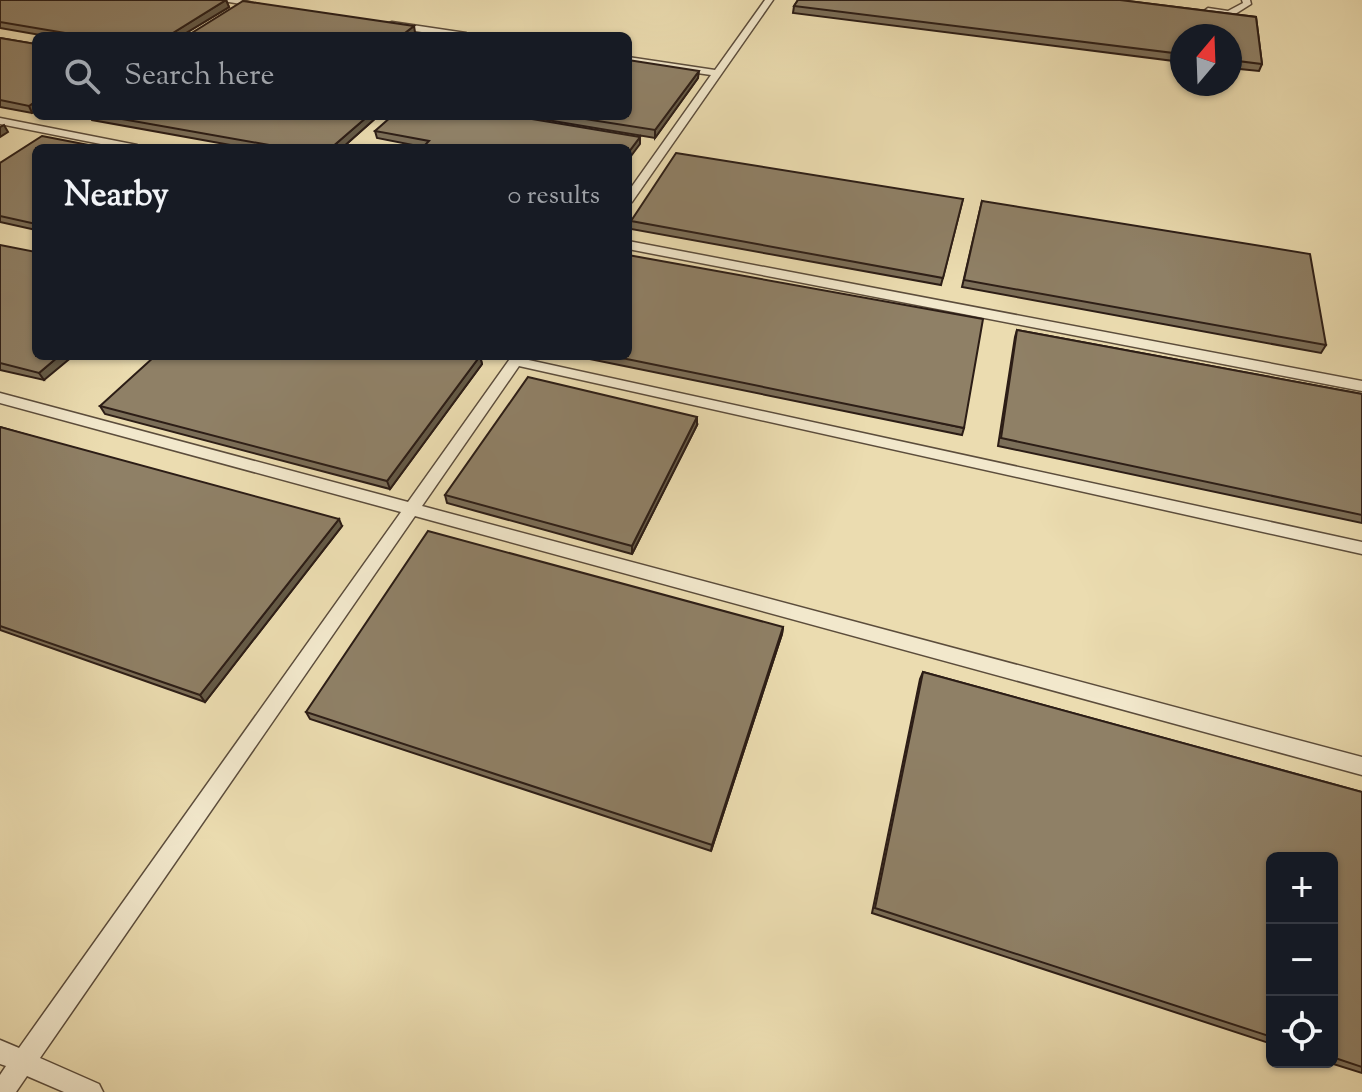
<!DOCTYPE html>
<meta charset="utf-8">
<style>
:root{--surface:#171b24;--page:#242831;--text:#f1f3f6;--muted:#9ea1a6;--line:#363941}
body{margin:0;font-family:"Sorts Mill Goudy",serif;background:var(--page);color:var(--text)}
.controls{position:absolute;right:24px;bottom:24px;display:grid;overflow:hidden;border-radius:12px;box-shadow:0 2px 6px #0004}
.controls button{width:72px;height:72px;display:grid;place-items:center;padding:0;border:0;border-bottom:2px solid var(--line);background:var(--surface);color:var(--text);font:40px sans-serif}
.compass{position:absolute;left:1170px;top:24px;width:72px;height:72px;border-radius:50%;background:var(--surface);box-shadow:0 2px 6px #0004;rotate:19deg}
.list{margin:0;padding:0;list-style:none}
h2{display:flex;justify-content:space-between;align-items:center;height:104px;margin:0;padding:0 32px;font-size:34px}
h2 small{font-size:26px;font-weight:400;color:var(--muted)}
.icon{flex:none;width:44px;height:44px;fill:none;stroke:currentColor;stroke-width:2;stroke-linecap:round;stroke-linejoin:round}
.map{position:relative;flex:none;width:1362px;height:1092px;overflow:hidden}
.search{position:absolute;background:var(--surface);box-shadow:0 2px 6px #0004;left:32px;top:32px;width:600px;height:88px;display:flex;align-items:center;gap:20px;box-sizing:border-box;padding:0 28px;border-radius:12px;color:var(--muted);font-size:30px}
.panel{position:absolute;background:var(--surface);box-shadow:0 2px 6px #0004;left:32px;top:144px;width:600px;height:216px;border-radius:12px}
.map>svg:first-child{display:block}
</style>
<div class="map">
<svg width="1362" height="1092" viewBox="0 0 1362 1092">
<rect width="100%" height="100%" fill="#ebdcb0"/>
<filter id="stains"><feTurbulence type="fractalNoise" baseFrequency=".0025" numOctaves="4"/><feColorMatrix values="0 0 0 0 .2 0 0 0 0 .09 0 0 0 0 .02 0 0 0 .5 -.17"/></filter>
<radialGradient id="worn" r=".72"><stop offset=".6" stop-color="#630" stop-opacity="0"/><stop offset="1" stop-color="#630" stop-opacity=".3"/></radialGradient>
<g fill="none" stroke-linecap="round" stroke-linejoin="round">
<!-- lane casing -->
<g stroke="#5c4d3c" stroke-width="3">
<path id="lane" d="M217 0H240L263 5 259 7Z
M765 0H773L632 202 628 203V192L711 75 628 63V57L715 70Z
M1242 0H1250L1251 4 1232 16 1204 11 1208 8 1228 11 1243 3Z
M392 22 466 33 470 36H448L389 27V23Z
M0 118 137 145 142 148H121L0 124Z
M628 241 1362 381V391L628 249Z
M512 356H526L524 359 1362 542V554L519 366 422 506 1362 757V775L415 516 40 1058 99 1084 103 1092H64L27 1076 16 1092H0V1075L6 1066 0 1064V1040L19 1048 401 512 0 403V393L408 502Z"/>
</g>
<!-- lane -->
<use href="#lane" fill="#f2e8cc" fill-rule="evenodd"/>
</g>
<!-- wall -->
<path fill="#7b6e58" stroke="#2c1d16" stroke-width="2" d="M0 0H226L229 7 181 36H46L0 28Z
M798 0H1120L1256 17 1262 64 1259 71 1230 68V36H1182V62L793 13 794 6Z
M0 38 36 44V111L32 113 0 107Z
M698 78 655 138 523 116H628Z
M90 116H378L342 148H247L92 120Z
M375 131 640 144 423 147 377 138Z
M36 148V230L0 222V163Z
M963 199 941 285 631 229V221Z
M982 201 1326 345 1321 353 962 287Z
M0 245 44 380 0 370Z
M1017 330 1362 394V523L998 446 1015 337Z
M480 356 482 364 390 489 105 414 100 406Z
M575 356H628L964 428 962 435Z
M697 425 632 554 447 503 445 495Z
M0 427 342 526 205 702 0 630Z
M783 627 782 634 711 851 310 719 306 712Z
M923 672 1362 792V1073L1327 1062H1332V858H1272V1044L872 913 920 679Z"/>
<!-- shaded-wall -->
<path fill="#645a47" stroke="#2c1d16" stroke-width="2" d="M226 0 229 7 181 36H168Z
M414 26 415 32 410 36H401Z
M699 71 698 78 655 138V130Z
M36 101V111L32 113 29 106Z
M368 116H378L342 148H331Z
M4 125 8 132 0 137V127Z
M640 137V144L628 160V153Z
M59 356H73L44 380 39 373Z
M480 356 482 364 390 489 387 481Z
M697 417V425L632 554V546Z
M339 519 342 526 205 702 200 695Z
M783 627 782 634 711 851 712 845Z"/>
<!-- building -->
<path fill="#8f8066" stroke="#2c1d16" stroke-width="2" d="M0 0H226L168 36H83L0 22Z
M798 0H1120L1256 17 1262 64 1230 60V36H1182V54L794 6Z
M243 1 414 26 401 36H187Z
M0 38 36 44V101L29 106 0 100Z
M628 60 699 71 655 130 566 116H628Z
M105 116H368L331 148H286Z
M392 116H514L640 137 628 153V148H422L429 141 375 131Z
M42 136 104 148H36V224L0 216V163Z
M676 153 963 199 943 278 631 221Z
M982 201 1310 254 1326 345 964 280Z
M0 245 36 252V356H59L39 373 0 363Z
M628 255 983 319 964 428 612 356H628Z
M1017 330 1362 394V515L1001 438Z
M155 356H480L387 481 100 406Z
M528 377 697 417 632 546 445 495Z
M0 427 339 519 200 695 0 626Z
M428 531 783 627 712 845 306 712Z
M923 672 1362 792V1067L1332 1057V858H1272V1037L875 908Z"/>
<rect width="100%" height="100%" filter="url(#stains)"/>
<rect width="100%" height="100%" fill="url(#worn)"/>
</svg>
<div class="controls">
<button>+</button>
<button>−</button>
<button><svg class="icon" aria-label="locate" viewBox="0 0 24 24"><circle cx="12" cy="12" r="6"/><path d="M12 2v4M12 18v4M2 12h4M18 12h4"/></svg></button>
</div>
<svg class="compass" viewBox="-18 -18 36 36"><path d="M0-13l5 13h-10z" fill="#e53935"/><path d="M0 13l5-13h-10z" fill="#9ea1a6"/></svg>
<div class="search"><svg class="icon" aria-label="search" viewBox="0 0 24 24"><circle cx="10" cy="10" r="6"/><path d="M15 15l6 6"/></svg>Search here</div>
<section class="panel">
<h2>Nearby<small>0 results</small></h2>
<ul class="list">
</ul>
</section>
</div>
